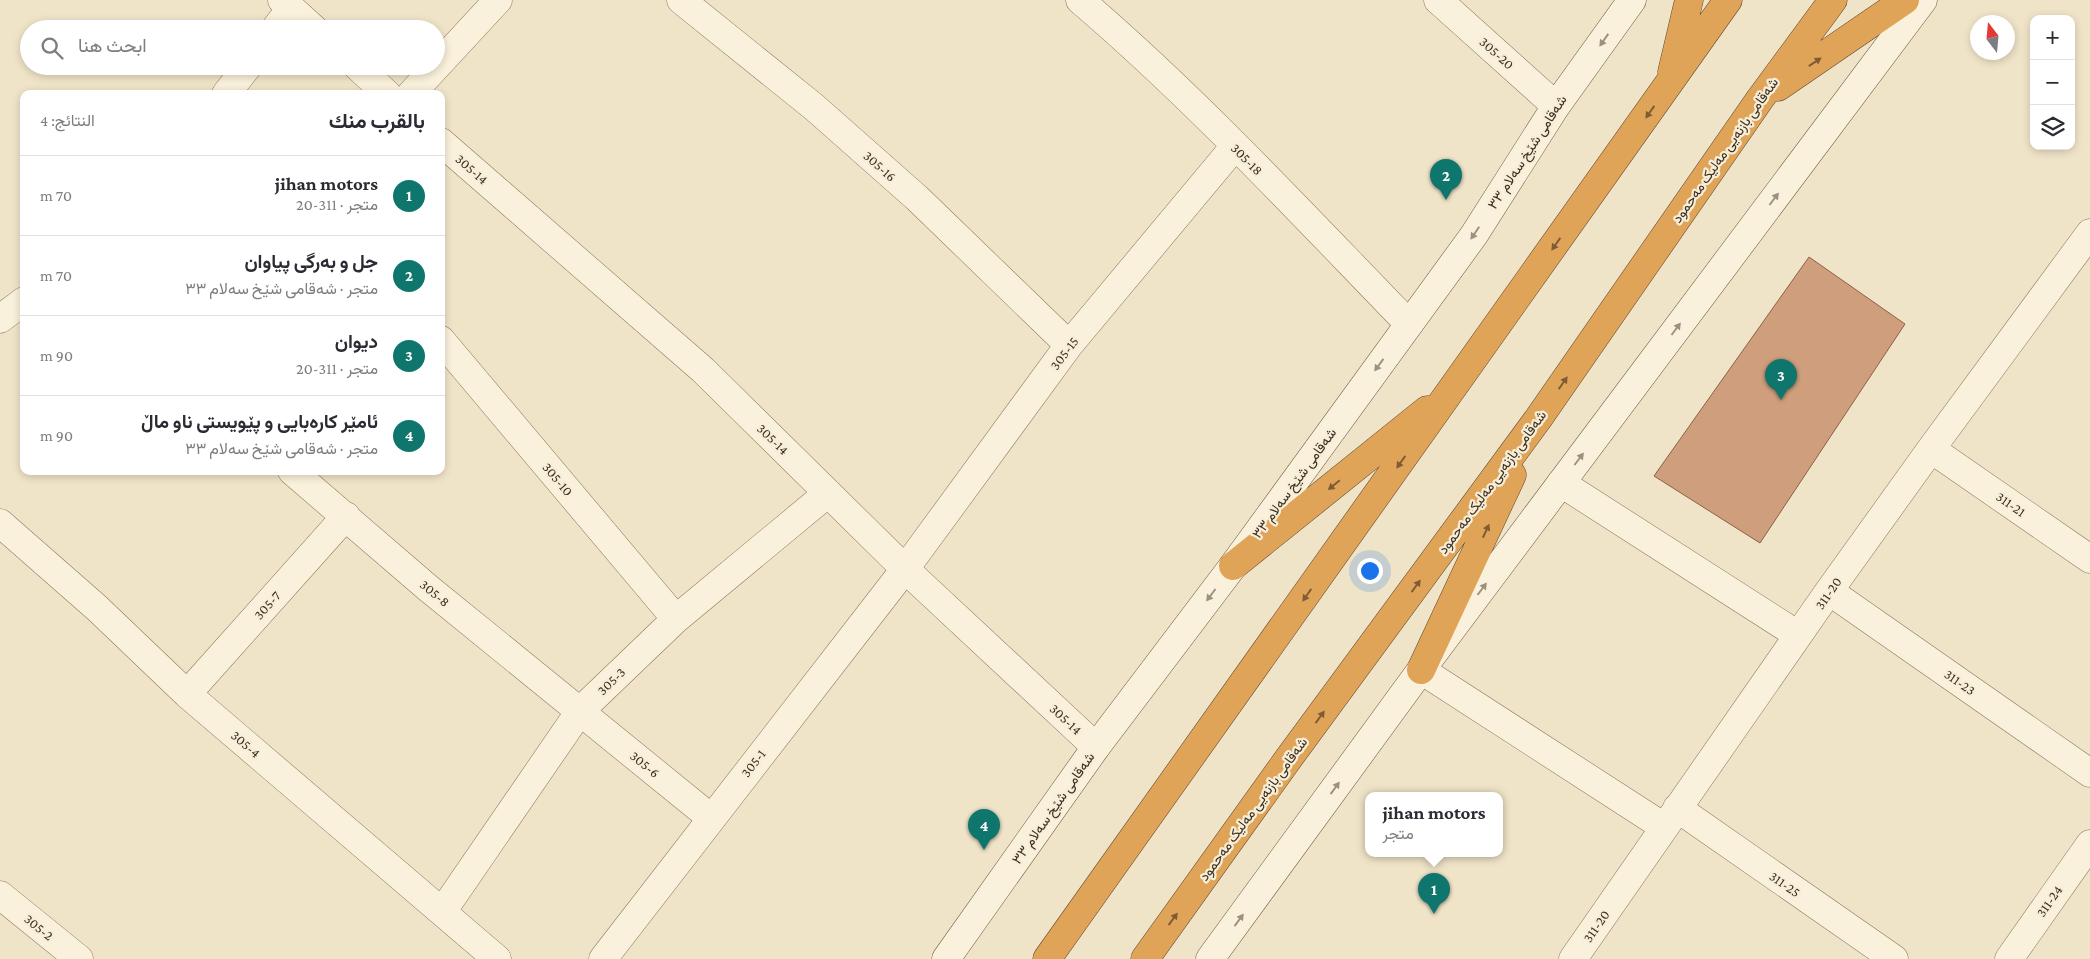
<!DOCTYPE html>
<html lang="ar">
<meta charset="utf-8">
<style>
:root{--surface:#fff;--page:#f2f2f3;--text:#2b2b33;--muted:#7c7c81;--line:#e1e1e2;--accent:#0f766e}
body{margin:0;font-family:"Crimson Pro",Vazirmatn,serif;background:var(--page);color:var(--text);direction:rtl}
.controls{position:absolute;right:15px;top:15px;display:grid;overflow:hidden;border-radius:10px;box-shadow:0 2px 8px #0003}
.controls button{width:45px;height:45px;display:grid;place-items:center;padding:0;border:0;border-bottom:1px solid var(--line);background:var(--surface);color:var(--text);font:25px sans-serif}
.compass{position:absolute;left:1970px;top:15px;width:45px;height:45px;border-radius:50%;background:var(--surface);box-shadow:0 2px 8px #0003;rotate:344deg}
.you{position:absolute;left:1369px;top:570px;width:18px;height:18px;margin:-12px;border:4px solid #fff;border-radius:50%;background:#1a73e8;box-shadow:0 0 0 8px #1a73e833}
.badge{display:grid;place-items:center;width:32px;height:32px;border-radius:50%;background:var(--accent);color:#fff;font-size:16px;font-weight:700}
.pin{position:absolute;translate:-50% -41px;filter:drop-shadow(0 1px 2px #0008)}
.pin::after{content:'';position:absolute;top:26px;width:18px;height:15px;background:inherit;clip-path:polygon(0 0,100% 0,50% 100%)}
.popup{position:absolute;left:1365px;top:792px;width:138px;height:65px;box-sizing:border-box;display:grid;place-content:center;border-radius:10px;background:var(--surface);filter:drop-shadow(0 1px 4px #0005);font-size:16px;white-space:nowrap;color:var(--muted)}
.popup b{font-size:19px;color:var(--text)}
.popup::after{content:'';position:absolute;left:50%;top:100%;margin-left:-10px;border:10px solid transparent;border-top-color:var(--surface)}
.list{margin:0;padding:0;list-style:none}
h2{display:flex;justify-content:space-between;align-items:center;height:65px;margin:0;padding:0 20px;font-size:21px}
h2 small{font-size:16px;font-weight:400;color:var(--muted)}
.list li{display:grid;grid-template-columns:32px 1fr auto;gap:15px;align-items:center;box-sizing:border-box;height:80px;padding:0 20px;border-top:1px solid var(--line)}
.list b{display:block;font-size:19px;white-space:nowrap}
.list p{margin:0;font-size:16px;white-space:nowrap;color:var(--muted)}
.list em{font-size:16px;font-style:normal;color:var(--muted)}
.icon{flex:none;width:28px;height:28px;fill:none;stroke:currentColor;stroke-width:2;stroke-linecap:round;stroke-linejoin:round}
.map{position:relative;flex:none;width:2090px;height:959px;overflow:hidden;direction:ltr}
.search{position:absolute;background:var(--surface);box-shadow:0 2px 8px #0003;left:20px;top:20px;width:425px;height:55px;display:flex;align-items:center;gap:12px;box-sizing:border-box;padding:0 18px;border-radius:28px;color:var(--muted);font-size:19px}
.panel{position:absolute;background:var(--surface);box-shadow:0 2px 8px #0003;left:20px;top:90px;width:425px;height:385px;border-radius:10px;direction:rtl}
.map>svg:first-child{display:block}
</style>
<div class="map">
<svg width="2090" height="959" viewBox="0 0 2090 959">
<rect width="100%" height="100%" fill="#f0e4c8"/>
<!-- building -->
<path fill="#cf9f7d" stroke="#8d5f41" d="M1809 257 1905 324 1760 543 1654 476Z"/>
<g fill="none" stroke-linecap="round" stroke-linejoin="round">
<!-- street casing -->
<g stroke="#8d765c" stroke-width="29">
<path id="street" d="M282 0 314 29
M681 0 814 107 917 198 1069 345
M1080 0C1197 100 1302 214 1409 324
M1438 0 1556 106
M275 29 291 8
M357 66 387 94
M226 94 248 66
M411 94 498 0
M441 142 703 370 905 569 1096 747
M0 319 24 301
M441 340 676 619
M1931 449 2090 559
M292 471 428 588 711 818
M1561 483 1798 635
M0 523 97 608 187 694 497 959
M1829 591 2090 773
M1421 670 1664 827
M187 694 346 516
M1677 808 1894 959
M0 895 79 959
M442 912 580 711 676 619 828 493
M603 959 905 569 1069 345 1235 146
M1573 959 1829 591 1931 449 2090 233
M2009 959 2090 844"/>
</g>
<!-- secondary casing -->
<g stroke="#6f573f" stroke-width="29">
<path id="secondary" d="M946 959 1096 747 1233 566 1474 235 1556 106 1632 0
M1210 959 1421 670 1923 0"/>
</g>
<!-- highway casing -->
<g stroke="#5b4430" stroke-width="29">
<path id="highway" d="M1672 72 1689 0
M1778 87 1905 0
M1233 566 1427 410
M1421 670 1512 475
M1047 959 1728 0
M1145 959 1286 762 1538 419 1760 99 1833 0"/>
</g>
<!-- street -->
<use href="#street" stroke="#faf1dc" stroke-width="28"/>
<!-- secondary -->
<use href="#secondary" stroke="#faf1dc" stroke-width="28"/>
<!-- highway -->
<use href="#highway" stroke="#e0a458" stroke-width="28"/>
</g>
<!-- one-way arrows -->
<defs><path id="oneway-solid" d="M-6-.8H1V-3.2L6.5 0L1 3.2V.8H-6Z" transform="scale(1.25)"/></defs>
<g fill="#9c907e">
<use href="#oneway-solid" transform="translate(1604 40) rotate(125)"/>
<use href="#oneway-solid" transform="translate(1774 199) rotate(-53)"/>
<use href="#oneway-solid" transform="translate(1475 233) rotate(124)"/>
<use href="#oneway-solid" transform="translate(1676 329) rotate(-53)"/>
<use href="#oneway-solid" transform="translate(1379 365) rotate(126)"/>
<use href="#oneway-solid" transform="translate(1579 459) rotate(-53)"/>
<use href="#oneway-solid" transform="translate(1482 589) rotate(-53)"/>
<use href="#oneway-solid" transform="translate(1211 595) rotate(127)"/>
<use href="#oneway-solid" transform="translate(1335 788) rotate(-54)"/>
<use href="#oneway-solid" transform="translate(1239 920) rotate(-54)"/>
</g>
<g fill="#7e5d36">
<use href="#oneway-solid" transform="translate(1815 62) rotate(-34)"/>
<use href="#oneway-solid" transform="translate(1650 112) rotate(125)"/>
<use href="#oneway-solid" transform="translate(1556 244) rotate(125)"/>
<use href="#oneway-solid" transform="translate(1563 383) rotate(-55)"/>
<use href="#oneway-solid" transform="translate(1401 462) rotate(125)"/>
<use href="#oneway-solid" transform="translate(1334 485) rotate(141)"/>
<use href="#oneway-solid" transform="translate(1486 531) rotate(-65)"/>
<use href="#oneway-solid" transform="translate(1416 586) rotate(-54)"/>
<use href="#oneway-solid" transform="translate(1307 595) rotate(125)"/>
<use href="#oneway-solid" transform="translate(1320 717) rotate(-54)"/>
<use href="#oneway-solid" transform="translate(1173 919) rotate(-54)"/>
</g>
<g text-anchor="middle" stroke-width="4.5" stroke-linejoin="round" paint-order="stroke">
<!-- street labels -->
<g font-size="14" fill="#3d2e20" stroke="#f7eed8">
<text transform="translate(1497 53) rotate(42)" y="5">305-20</text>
<text transform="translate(1725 150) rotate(-55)" y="5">شەقامی بازنەیی مەلیک مەحمود</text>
<text transform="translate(1527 152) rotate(-57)" y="5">شەقامی شێخ سەلام ٣٣</text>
<text transform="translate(1247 159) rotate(45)" y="5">305-18</text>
<text transform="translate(880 166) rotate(42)" y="5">305-16</text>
<text transform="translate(472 169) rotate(41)" y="5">305-14</text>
<text transform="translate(1064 353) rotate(-53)" y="5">305-15</text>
<text transform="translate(773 439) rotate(44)" y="5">305-14</text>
<text transform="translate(558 479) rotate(50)" y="5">305-10</text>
<text transform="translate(1492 482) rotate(-54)" y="5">شەقامی بازنەیی مەلیک مەحمود</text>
<text transform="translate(1294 483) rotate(-54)" y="5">شەقامی شێخ سەلام ٣٣</text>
<text transform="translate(2011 504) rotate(35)" y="5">311-21</text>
<text transform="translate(435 593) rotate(40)" y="5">305-8</text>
<text transform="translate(1828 593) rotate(-55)" y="5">311-20</text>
<text transform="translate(267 605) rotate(-48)" y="5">305-7</text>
<text transform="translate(611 681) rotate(-44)" y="5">305-3</text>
<text transform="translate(1960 682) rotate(35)" y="5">311-23</text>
<text transform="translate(1066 719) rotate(43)" y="5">305-14</text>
<text transform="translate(246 744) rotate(41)" y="5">305-4</text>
<text transform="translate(753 763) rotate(-52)" y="5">305-1</text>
<text transform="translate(645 764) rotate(39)" y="5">305-6</text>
<text transform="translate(1053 808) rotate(-55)" y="5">شەقامی شێخ سەلام ٣٣</text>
<text transform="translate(1253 809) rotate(-54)" y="5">شەقامی بازنەیی مەلیک مەحمود</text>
<text transform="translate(1785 884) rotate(35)" y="5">311-25</text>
<text transform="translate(2049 901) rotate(-55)" y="5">311-24</text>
<text transform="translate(1596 926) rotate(-55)" y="5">311-20</text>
<text transform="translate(39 927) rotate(39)" y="5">305-2</text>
</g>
</g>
</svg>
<div class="controls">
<button>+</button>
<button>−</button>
<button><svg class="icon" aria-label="layers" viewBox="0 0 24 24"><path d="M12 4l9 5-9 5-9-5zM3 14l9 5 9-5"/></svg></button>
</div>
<svg class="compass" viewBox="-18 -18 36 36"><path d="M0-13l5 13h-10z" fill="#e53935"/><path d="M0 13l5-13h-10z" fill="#7c7c81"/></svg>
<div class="you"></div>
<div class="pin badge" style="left:1434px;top:914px">1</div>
<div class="popup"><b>jihan motors</b>متجر</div>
<div class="pin badge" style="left:1446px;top:200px">2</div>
<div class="pin badge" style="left:1781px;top:400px">3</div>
<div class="pin badge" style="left:984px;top:850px">4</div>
<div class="search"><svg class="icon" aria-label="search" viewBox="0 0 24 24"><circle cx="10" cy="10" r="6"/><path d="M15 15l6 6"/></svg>ابحث هنا</div>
<section class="panel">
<h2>بالقرب منك<small>النتائج: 4</small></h2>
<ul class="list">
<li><span class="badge">1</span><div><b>jihan motors</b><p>متجر · 311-20</p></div><em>70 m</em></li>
<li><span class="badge">2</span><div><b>جل و بەرگی پیاوان</b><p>متجر · شەقامی شێخ سەلام ٣٣</p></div><em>70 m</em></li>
<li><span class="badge">3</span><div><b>دیوان</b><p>متجر · 311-20</p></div><em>90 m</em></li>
<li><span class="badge">4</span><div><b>ئامێر کارەبایی و پێویستی ناو ماڵ</b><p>متجر · شەقامی شێخ سەلام ٣٣</p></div><em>90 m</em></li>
</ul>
</section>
</div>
